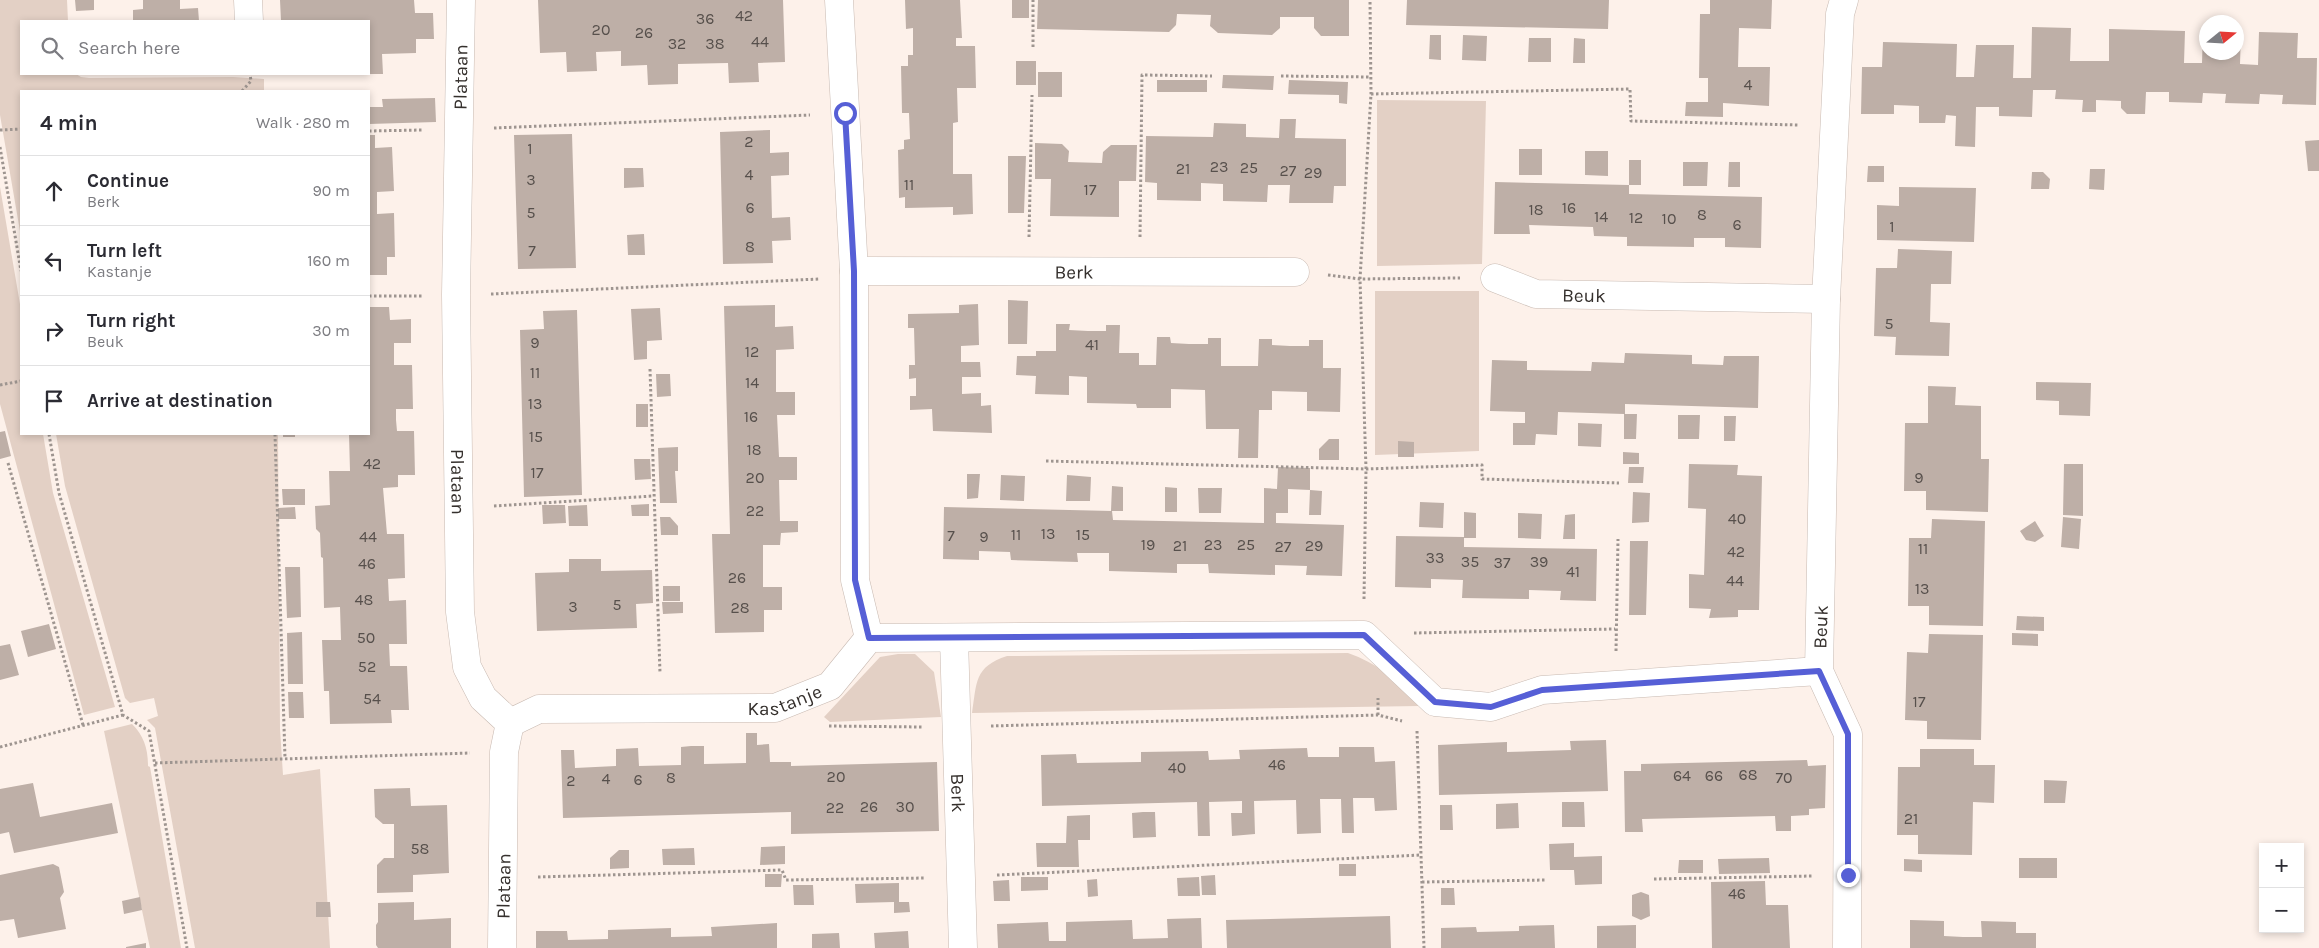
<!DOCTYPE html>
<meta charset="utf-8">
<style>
:root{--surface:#fff;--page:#f7f7f7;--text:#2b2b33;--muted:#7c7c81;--line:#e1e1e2}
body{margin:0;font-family:Karla,sans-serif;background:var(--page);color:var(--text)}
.controls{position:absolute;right:15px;bottom:15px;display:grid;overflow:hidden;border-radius:0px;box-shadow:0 2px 8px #0003}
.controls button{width:45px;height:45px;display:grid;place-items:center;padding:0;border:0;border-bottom:1px solid var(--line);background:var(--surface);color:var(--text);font:25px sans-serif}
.compass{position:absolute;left:2199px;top:15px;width:45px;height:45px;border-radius:50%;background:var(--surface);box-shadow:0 2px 8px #0003;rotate:72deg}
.stop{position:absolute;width:15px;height:15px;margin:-11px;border:4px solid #565fd6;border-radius:50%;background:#fff}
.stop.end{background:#565fd6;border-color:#fff;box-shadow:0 1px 5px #0008}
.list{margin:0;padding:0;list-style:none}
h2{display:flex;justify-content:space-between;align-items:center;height:65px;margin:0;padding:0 20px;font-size:21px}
h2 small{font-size:16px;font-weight:400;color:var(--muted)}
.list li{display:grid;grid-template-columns:32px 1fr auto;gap:15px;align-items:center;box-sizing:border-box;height:70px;padding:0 20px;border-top:1px solid var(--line)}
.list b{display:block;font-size:19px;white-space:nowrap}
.list p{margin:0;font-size:16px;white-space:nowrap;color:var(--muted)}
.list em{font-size:16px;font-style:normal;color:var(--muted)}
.icon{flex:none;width:28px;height:28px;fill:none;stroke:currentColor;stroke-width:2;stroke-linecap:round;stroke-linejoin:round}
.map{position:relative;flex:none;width:2319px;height:948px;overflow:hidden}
.search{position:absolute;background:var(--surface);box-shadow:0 2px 8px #0003;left:20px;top:20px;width:350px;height:55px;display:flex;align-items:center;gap:12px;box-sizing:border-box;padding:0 18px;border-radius:0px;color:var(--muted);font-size:19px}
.panel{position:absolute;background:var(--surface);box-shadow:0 2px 8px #0003;left:20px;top:90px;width:350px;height:345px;border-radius:0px}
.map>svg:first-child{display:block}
</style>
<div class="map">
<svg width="2319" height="948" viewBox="0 0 2319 948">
<rect width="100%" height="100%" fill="#fdf1ea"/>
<!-- green -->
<path fill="#e3d0c5" d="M0 0H67L68 21H21V74H76L81 77 89 78 233 77 264 79V91H21V237L0 115Z
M1377 100 1486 101 1482 264 1377 266Z
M0 187 21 310V434H43L53 493 115 707 84 715 0 404Z
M1375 291H1479V451L1375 455Z
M56 434H278L280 729 283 775 320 769 330 948H195L155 728 147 720 158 716 154 698 130 703 125 698 65 486Z
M1348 653C1376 663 1402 681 1419 706L972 713C977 682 974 667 1007 656Z
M898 654H915L934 672 941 717 830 722 824 717 880 657Z
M132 724C144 736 148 749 148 766L150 767 181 948H150L104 731Z"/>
<!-- building -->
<path fill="#beafa7" d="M75 0H94V10L76 11Z
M143 0H180V9L198 8 199 21H133V10L143 9Z
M280 0H414L415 13H433L434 39H416V53L382 54 383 74H369V21H281Z
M538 0H783L785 62 758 63 759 82 729 83 728 63 678 64V84L648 85 647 65 621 66V51L596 52 597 71 567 72 566 52 540 53Z
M905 0H960L962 38H956V46H975L976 88H957L958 122 953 123V174H972L973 214 953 215V207L905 208V197L899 198 898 150 904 149V140L910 139 909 113H902L901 66H908V55H913V28L906 29Z
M1012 0H1029V18H1012Z
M1038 0H1349V36H1321L1314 28V17H1280V28L1272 35 1218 33 1210 26 1211 15 1177 14 1176 25 1169 32 1037 29Z
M1407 0H1609L1608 29 1406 25Z
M1710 0H1772L1771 29 1739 28 1738 67H1770L1769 106 1723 103V117L1685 116 1686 102H1708V78H1699L1700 14H1710Z
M2032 27 2071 28 2070 61H2109V29L2185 31 2184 63H2202L2203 31H2206V52H2236V32H2241L2240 64 2258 65 2259 32 2298 33 2297 58H2317L2316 105 2282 104 2283 95 2260 94 2259 104 2225 103 2226 94 2203 93 2202 103 2169 102V92H2146L2145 114H2127L2121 108V101L2096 100V112H2082L2083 100 2055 99 2056 90H2033L2032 117 1999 116V107H1976L1975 147 1955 146 1956 116 1946 115 1945 123H1919V106L1894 105V114H1861L1862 67H1882L1883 42 1957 44 1956 77H1974L1976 45H2014L2013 78H2031Z
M1430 35H1441V60L1429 59Z
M1463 35 1487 36 1486 61 1462 60Z
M1529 38H1551V62H1528Z
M1574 38 1585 39V63H1573Z
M1016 61H1036V85H1016Z
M1038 72H1062V97H1038Z
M1223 75 1274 76 1273 90 1222 88Z
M1157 80H1207V92H1157Z
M1289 80 1348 82 1347 104 1339 103V95L1288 94Z
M435 98 436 122 369 124V107H383L382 99Z
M1280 119H1296L1295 138 1346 139V186H1334L1333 203H1289L1290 185H1268L1267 202 1223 201V184L1201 183V201L1157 200V183L1145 182 1146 136 1213 137 1214 123 1246 124V137L1279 138Z
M770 130V153L789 152V175L771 176 772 218 790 217 791 240 772 241 773 263 723 264 720 132Z
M572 134 576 268 518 269 514 135Z
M369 135H375V148L392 147 394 191 377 192V214L394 213 395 257H387V275H369Z
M2319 140V171H2308L2305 141Z
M1035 143 1062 144 1069 151 1068 162 1102 163 1103 152 1111 145H1137L1136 181H1119V217L1050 216 1051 179H1035Z
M1519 149H1542V175H1519Z
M1585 151H1608V176L1585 175Z
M1008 156H1026L1024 213H1008Z
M1629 160H1641V185H1629V194L1762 197 1761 248 1725 247V238H1694V247L1627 246V237L1594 236 1593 227 1529 225 1530 234H1494L1495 182 1629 185Z
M1683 162H1708L1707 186H1683Z
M1729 162H1740V187H1728Z
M1868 166H1884V182H1867Z
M624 168H643L644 187 624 188Z
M2090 169H2105L2104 190 2089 189Z
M2032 172H2043L2050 179 2049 189H2031Z
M1899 187 1976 188 1974 242 1877 240V205L1899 206Z
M644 234 645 255H628L627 235Z
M1898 249 1952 251 1951 284H1931L1930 322 1950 323 1949 356 1895 355 1896 337 1874 336 1876 268H1897Z
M1008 300 1028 301 1027 344H1008Z
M978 304 979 345 961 346V362H980L981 377H962V394L981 393V406L991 405 992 433 933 431 932 409 910 410V396H916V378L909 379V365H915L914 328H908V314L959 313V305Z
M775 305V327L793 326 794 349 776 350V392H795V415H777L779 457H797V480H779L780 521H798V532L781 533 780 545H763V587H782V610H764V632L715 633 712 534H730L724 306Z
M369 307H389L390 320 411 319V343H394V365H412L413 409H396V420L397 431H414L415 475H398V487L383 488 387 534H404L405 578 388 579 389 601 406 600 407 644H389L390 666H407L409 710H391L392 723 330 724 329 691H324L322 640H341L340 607 324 608 323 558 321 557 320 533 316 529 315 506 330 505 329 471H350L349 434H369Z
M660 308 662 340 647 341V359L634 360 631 309Z
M577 310 582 495 524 497 520 330 544 329 543 311Z
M1056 324H1070L1069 330 1088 331H1106V325H1120L1119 353H1139V365H1156L1157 337H1170L1171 343 1189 344H1208V338H1221V366H1258L1259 339H1272V345L1290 346H1309V340H1323V368H1341L1340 412 1307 411V392L1272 391V410H1259L1258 458H1238L1239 429H1206L1205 390 1171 389V408H1137L1136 404 1087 403V377L1069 376V395L1035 394 1036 376 1016 375 1017 356H1036V351H1056Z
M1625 353 1692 355V364L1723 365 1724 356H1759L1758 408 1625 404V414H1637L1636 439H1624V414L1558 412 1557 435 1536 434 1535 445H1513V423H1525V412L1490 411 1492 360 1527 361V370L1591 371 1592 362 1624 363Z
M656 374H670L671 396 657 397Z
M2036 382 2091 383 2090 416 2059 415V401L2036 400Z
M1928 386 1956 387 1955 405 1981 406V459H1989L1988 512 1926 510V491H1904L1905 423H1928Z
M636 404H648V427H636Z
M1678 415H1700L1699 439H1678Z
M1724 416H1736L1735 441H1724Z
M1578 423 1602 424 1601 447 1578 446Z
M5 431 11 456 0 459V432Z
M283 434H295V437H283Z
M1329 439H1339V460H1319V449Z
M1398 441 1414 442V457H1398Z
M678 447V471H675L677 503H660L658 448Z
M1623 452 1639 453V464H1623Z
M634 459H650L651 479 635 480Z
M1689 464 1738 465 1737 475 1762 476 1759 610H1738V617L1709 618 1711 609 1689 608V574L1704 575 1706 509 1688 508Z
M2064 464H2083V516L2063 515Z
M1278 467 1310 468V490L1322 491 1321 515H1309L1310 490 1288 489V513H1276V523L1344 525 1342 576 1306 575 1307 566 1275 565V575L1209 573 1208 564H1177V573L1109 571V553H1077L1078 562 1011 560 1010 552 979 551V560L943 559 944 507 1112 511 1113 520 1264 523V488L1277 489Z
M1629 467H1644L1643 483H1628Z
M967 474H980L978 498 967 499Z
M1001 475 1025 476 1024 501 1000 500Z
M1067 475 1091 477 1090 501H1066Z
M1112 486 1123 487V511H1111Z
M1165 487 1177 488V512H1165Z
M1198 488H1222L1221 513H1199Z
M282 489H305V505H283Z
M1633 492 1650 493 1649 522 1632 523Z
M1420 502 1444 503 1443 528 1419 527Z
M649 504V516H632L631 505Z
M542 505H565L566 523 543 524Z
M587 505 588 526H569L568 506Z
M295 507 296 519H278V508Z
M1464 512 1476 513V538H1464V547L1597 549 1596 601 1560 600 1561 591 1529 590V599L1462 598 1463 580 1431 579V588L1395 587 1396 536 1464 537Z
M1518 513 1542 514 1541 539 1518 538Z
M1575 514V539H1563L1565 515Z
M660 517H670L678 526V535H661Z
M2063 517 2081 519 2079 549 2061 547Z
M1932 519 1985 521 1983 626 1929 625V606H1908L1909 538H1931Z
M2035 521 2044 536 2035 542 2026 540 2020 531Z
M1630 541H1648L1646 615H1629Z
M569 559H601V571L652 570 653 603 636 604 637 628 537 631 535 573 569 572Z
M285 567H300L301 617 287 618Z
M663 586H680V601H663Z
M662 602H683V613L663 614Z
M2017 616 2044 617V631L2016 630Z
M49 624 56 649 28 657 21 631Z
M302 632 303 684H288L287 633Z
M2012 633 2038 634V646L2012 645Z
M1929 634 1983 635 1981 740 1927 739V721L1905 720 1907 652 1928 653Z
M10 644 19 675 0 680V646Z
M288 692H303L304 718H289Z
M746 733H757V745L769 744 770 762H791V766L937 762 939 831 791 834V812L563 818 561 750H574L575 768 616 766V749L638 748 639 766 681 765V747L691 746H704V764L746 763Z
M1606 740 1608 791 1439 795 1438 745 1507 742V752L1571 750 1570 741Z
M1339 747H1374L1375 762 1395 761 1397 810 1375 811 1374 798H1353L1354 833H1342L1341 799H1320L1321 833 1297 834 1296 800 1254 801 1255 834 1232 836 1231 813H1242V801L1209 802 1210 836H1198L1197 802 1042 806 1041 755 1076 754 1077 763 1141 762V752L1208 751 1209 760 1240 759 1239 750 1307 748 1308 757H1339Z
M1920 749H1974V765H1995L1994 803 1973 802 1972 855 1918 854V835H1897L1898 767H1920Z
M1807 760 1808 766 1826 765 1825 808 1809 809V815L1791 816V831H1776L1775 816 1642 819 1643 832H1625L1624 771H1641V764Z
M2044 780 2067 781 2065 803H2044Z
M33 783 40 817 112 803 118 833 14 853 9 832 0 834V789Z
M410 788 411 806 447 805 449 873 413 875V892L377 893V865L384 858H394V824H383L375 817 374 789Z
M1562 802H1584L1585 827H1562Z
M1518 803 1519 828 1496 829V804Z
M1440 805H1452L1453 830H1440Z
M1143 812H1155L1156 837 1133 838 1132 813Z
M1090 815V840H1078L1079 867H1037L1036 843H1066L1067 816Z
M1574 843V857L1602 856V884L1575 885 1574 870H1550L1549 844Z
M785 846V864L760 865 761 847Z
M694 848 695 865H663L662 849Z
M619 850H629V868L610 869V858Z
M1769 858 1770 873 1719 874 1718 859Z
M2019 858H2057V878H2019Z
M1904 859 1922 860V872L1904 871Z
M1679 860H1703V873H1678Z
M53 864 59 867 64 892 60 898 66 929 18 938 14 919 0 921V875Z
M1339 864H1356V876H1339Z
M765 874H782L781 887H765Z
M1215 875 1216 895H1202L1201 876Z
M1021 877H1048V890L1021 891Z
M1199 877 1200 896H1178L1177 878Z
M1097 879 1098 896 1088 897 1087 880Z
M1009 880 1010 901H994L993 881Z
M1765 881 1766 905H1788L1790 948H1712L1711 882Z
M899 883V902H909L910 912 894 913V902L856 903 855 884Z
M793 885H813L814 905H794Z
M1441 888H1454L1455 905H1441Z
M1641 892 1649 895 1650 916 1641 920 1632 916V895Z
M140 897 142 910 124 914 122 901Z
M316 902H330L331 917H316Z
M414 902V920L451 918V948H378L376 945V925L378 922V903Z
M1390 916 1391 948H1227L1226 920Z
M1201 918 1202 948H998L997 924 1048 922 1049 941H1066V922L1132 920 1133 939 1168 938 1167 919Z
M1910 920 1944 921V936L1963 937H1982L1981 921 2016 922V933H2036V948H1910Z
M777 923V948H536V931H567L568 940 608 939V930L671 928V937L712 936 711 927Z
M1554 925 1555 948H1441V928L1476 927 1477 932 1519 931V926Z
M1636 925V948H1597V926Z
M908 931 909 948H875L874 933Z
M839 933 840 948H812V934Z
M146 943V948H126V947Z"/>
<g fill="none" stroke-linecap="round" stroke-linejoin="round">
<!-- minor casing -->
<g stroke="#c8bab2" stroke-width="29">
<g id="minor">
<path d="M248 0 249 21"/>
<path id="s1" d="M461 0 456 295 460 612 467 667 483 698 510 723 504 752 502 948"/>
<path d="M839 0 854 271 855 580 869 638"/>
<path d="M1844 0 1840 14 1826 299 1819 671 1848 734 1847 948"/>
<path id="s2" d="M854 271 1295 272"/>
<path id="s3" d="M1495 278 1536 294 1826 299"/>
<path id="s4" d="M954 638 963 948"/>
<path id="s5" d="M510 723 539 709 775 708 830 686 869 638 1364 635 1435 702 1491 707 1542 690 1819 671"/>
</g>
</g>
<!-- path -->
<path stroke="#9e9590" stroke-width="3" stroke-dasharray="2.5 2.5" stroke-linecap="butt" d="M1033 47V0
M1281 76 1370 77
M242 91 251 81 250 74
M1371 94 1630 89 1631 121 1798 125
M494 128 810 115
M0 130 21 129
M369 131 422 130
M0 147 21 271
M1029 237 1032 95
M1140 237 1142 75 1212 76
M1328 275 1360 279 1460 278
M491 294 819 279
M369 296H422
M650 369 660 673
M0 385 21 381
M49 434 59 493 123 715 149 731 187 948
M275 434 285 758
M1046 461 1366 469 1482 465V479L1619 483
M8 463 83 725
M494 506 653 496
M1364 599 1366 469 1360 279 1371 94 1370 0
M1414 633 1615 629
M1616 651 1618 539
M1378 715V698
M829 726 923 727
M991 726 1378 715 1402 721
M1417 731 1424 948
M0 747 123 715
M155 763 470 753
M997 875 1421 855
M538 877 782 870 786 880 926 878
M1654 879 1812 876
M1422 882 1545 880"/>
<!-- minor -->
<use href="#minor" stroke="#fff" stroke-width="28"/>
</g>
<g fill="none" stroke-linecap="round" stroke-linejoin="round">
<!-- route -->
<path stroke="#565fd6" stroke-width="6" d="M845 113 854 271 855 580 869 638 1364 635 1435 702 1491 707 1542 690 1819 671 1848 734V875"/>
</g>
<g text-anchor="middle" stroke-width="4" stroke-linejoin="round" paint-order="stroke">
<!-- number labels -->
<g font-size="16" fill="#57504c">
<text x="744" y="21">42</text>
<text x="705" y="24">36</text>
<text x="601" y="35">20</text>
<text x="644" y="38">26</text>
<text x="760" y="47">44</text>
<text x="677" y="49">32</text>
<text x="715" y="49">38</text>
<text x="1748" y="90">4</text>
<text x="749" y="147">2</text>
<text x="530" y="154">1</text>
<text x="1219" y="172">23</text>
<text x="1249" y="173">25</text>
<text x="1183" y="174">21</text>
<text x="1288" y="176">27</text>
<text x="1313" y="178">29</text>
<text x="749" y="180">4</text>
<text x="531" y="185">3</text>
<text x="909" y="190">11</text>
<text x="1090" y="195">17</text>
<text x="750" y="213">6</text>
<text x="1569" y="213">16</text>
<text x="1536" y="215">18</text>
<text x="531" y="218">5</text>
<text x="1702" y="220">8</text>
<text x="1601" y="222">14</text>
<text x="1636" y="223">12</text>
<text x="1669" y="224">10</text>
<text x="1737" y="230">6</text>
<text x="1892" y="232">1</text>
<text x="750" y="252">8</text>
<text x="532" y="256">7</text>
<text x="1889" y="329">5</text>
<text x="535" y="348">9</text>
<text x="1092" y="350">41</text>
<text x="752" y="357">12</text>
<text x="535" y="378">11</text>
<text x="752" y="388">14</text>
<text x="535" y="409">13</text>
<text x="751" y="422">16</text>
<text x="536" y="442">15</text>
<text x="754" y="455">18</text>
<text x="372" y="469">42</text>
<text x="537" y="478">17</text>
<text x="755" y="483">20</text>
<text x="1919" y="483">9</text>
<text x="755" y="516">22</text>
<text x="1737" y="524">40</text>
<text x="1048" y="539">13</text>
<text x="1016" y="540">11</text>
<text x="1083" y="540">15</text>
<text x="951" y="541">7</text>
<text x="368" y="542">44</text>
<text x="984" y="542">9</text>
<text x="1148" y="550">19</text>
<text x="1213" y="550">23</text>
<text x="1246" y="550">25</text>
<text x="1180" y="551">21</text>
<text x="1314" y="551">29</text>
<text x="1283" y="552">27</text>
<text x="1923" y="554">11</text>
<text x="1736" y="557">42</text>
<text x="1435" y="563">33</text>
<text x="1470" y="567">35</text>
<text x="1539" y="567">39</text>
<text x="1502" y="568">37</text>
<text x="367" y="569">46</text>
<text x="1573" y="577">41</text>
<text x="737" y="583">26</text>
<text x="1735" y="586">44</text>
<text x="1922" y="594">13</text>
<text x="364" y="605">48</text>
<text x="617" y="610">5</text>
<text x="573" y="612">3</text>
<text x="740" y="613">28</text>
<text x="366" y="643">50</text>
<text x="367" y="672">52</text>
<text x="372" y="704">54</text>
<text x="1919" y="707">17</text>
<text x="1277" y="770">46</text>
<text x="1177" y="773">40</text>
<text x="1748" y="780">68</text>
<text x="1682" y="781">64</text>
<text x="1714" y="781">66</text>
<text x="836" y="782">20</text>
<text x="671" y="783">8</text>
<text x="1784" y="783">70</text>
<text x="606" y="784">4</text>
<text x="638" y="785">6</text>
<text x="571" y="786">2</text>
<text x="869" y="812">26</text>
<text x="905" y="812">30</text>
<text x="835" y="813">22</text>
<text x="1911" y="824">21</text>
<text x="420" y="854">58</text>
<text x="1737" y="899">46</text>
</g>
<!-- street labels -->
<g font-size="19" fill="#35302d" stroke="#fff">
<text transform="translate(460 77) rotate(-89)" y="7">Plataan</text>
<text dy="7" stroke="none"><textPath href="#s2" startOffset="220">Berk</textPath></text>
<text dy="7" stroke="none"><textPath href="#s3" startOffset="92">Beuk</textPath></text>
<text dy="7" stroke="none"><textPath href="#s1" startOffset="482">Plataan</textPath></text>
<text transform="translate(1820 627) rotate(-88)" y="7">Beuk</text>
<text dy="7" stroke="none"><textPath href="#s5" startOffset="279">Kastanje</textPath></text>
<text dy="7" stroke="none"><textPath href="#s4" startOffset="155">Berk</textPath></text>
<text transform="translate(503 886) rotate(-89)" y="7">Plataan</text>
</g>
</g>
</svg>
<div class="controls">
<button>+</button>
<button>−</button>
</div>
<svg class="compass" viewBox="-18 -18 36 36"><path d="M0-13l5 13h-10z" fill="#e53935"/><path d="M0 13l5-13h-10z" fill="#7c7c81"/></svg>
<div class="stop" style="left:845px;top:113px"></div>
<div class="stop end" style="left:1848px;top:875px"></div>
<div class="search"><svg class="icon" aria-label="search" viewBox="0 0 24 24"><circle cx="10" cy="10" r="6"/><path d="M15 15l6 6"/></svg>Search here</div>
<section class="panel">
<h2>4 min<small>Walk · 280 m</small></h2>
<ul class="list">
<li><svg class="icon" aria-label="ahead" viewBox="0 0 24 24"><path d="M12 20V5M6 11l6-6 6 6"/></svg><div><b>Continue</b><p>Berk</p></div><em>90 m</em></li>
<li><svg class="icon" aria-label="left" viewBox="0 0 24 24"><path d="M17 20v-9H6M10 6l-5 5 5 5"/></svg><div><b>Turn left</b><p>Kastanje</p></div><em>160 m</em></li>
<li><svg class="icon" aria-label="right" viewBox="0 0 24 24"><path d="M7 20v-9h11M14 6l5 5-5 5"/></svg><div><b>Turn right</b><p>Beuk</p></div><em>30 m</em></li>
<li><svg class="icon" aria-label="arrive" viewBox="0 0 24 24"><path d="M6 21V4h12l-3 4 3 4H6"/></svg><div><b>Arrive at destination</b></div></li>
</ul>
</section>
</div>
